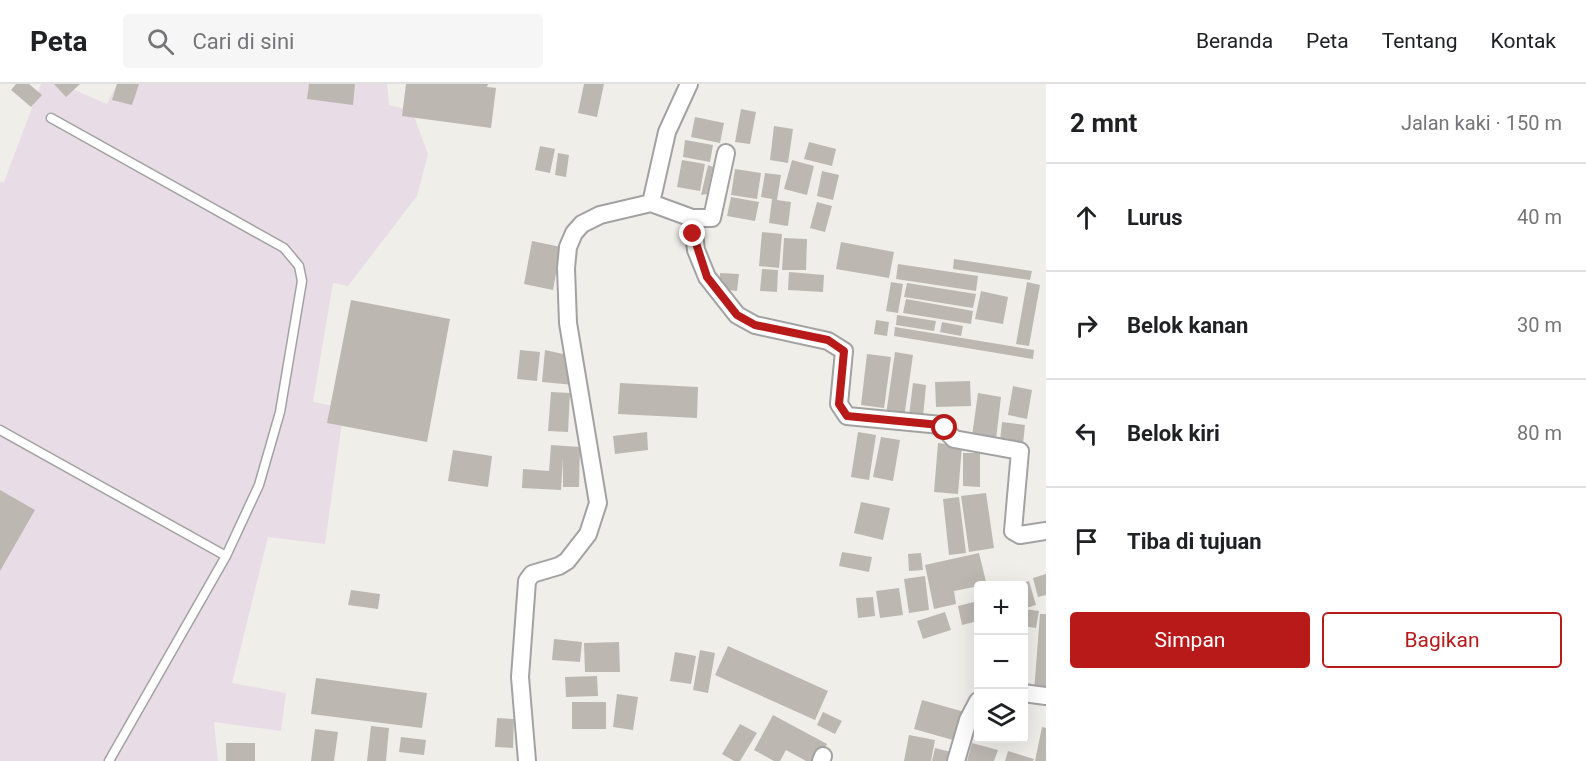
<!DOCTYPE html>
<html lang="id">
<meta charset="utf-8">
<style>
:root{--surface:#fff;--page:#f6f6f6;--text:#202124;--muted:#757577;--line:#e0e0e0;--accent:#b81a1a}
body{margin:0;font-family:Roboto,sans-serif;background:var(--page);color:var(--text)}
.controls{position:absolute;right:18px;bottom:18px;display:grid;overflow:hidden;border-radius:6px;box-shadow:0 6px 24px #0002}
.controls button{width:54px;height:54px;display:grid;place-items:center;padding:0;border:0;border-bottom:2px solid var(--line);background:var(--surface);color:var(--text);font:30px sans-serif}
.stop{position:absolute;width:18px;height:18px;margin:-14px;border:4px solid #b81a1a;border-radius:50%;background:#fff}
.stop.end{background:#b81a1a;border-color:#fff;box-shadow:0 2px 6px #0008}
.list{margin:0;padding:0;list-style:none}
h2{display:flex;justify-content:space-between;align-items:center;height:78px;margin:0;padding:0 24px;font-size:26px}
h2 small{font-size:20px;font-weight:400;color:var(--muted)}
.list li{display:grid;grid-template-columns:39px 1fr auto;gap:18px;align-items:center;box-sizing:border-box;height:108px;padding:0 24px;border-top:2px solid var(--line)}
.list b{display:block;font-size:22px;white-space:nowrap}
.list em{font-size:20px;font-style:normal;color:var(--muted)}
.actions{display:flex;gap:12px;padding:18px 24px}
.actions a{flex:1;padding:14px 0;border:2px solid var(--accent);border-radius:6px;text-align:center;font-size:21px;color:var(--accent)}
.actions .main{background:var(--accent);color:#fff}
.icon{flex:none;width:33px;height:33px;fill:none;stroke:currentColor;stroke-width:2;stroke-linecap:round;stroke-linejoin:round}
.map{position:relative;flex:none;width:1046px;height:677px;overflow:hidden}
header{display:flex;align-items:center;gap:36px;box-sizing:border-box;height:84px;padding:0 30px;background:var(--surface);border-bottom:2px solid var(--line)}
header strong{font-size:28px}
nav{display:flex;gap:33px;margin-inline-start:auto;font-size:21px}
.search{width:420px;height:54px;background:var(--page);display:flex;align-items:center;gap:15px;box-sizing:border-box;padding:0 21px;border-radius:6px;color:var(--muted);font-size:22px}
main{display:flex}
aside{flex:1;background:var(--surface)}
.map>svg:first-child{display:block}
</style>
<header>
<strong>Peta</strong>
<div class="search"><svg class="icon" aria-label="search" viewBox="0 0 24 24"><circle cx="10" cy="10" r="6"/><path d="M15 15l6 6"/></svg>Cari di sini</div>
<nav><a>Beranda</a><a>Peta</a><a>Tentang</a><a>Kontak</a></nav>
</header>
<main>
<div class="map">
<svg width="1046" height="677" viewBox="0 0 1046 677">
<rect width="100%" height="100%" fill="#f0eee9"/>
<!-- industrial -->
<path fill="#e8dce6" d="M41 0H61L107 20 117 0H387L389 21 412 27 428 70 417 112 348 202 333 199 313 318 344 324 325 460 268 453 232 599 286 609 281 647 214 638 218 677H0V98H4Z"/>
<!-- building -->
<path fill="#bdb7b2" d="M16 0H29L42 11 31 23 11 6Z
M54 0H80L66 13Z
M117 0H139L132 21 112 16Z
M309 0H355L353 21 307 15Z
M406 0H488L487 3 496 4 491 44 402 32Z
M584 0H604L597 33 578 29Z
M741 25 756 28 750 60 735 58Z
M695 33 724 39 720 59 691 53Z
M774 42 793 45 788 79 770 76Z
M685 56 713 61 710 78 683 73Z
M809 58 836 65 832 82 804 75Z
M540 62 555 65 550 89 535 86Z
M558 69 569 71 566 93 555 91Z
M682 76 705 80 700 107 677 103Z
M792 76 814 82 807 111 784 105Z
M708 81 713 83 707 110 701 111Z
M735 85 761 89 757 115 731 111Z
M822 87 839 91 833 116 817 112Z
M765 89 781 91 777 116 791 118 788 142 769 139 772 115 761 113Z
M731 113 759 118 755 137 727 132Z
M817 118 832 122 825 148 810 144Z
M762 148 782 150 779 184 759 182Z
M784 154 807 155 806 186H782Z
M532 157 561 163 553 206 524 200Z
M841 158 894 168 889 194 836 185Z
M954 175 1032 187 1030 196 953 185Z
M898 180 978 192 976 207 896 195Z
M762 185 778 186 777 208 760 207Z
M789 188 824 191 823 208 788 206Z
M720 189 739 190 737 207 719 205Z
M891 198 903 200 898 229 886 227Z
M1027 198 1040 201 1029 262 1016 260Z
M907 199 976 210 973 224 904 213Z
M981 207 1008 213 1003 240 975 235Z
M906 215 973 227 971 240 903 229Z
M351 216 450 235 427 358 327 339Z
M897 231 936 237 934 247 896 241Z
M876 236 889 238 887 252 874 250Z
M942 238 963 242 961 252 940 248Z
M895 243 1034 266 1033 275 894 252Z
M520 266 540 268 537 297 517 295Z
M545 266 568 271 574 301 542 298Z
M895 268 913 271 904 334 886 331Z
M867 270 891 273 884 324 861 321Z
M970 297 971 322 936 323 935 298Z
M620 299 698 303 697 334 618 330Z
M913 299 926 301 923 333 909 332Z
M1013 302 1032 306 1027 335 1008 331Z
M551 308 570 309 568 348 548 347Z
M978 309 1001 313 996 355 972 352Z
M1002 338 1025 341 1023 360 1000 357Z
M647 348 648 366 615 370 613 352Z
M858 348 876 351 869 396 851 393Z
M881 353 900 356 893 397 873 393Z
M938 359 962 362 958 410 934 408Z
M551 361 580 363 579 403H563V374L561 406 522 404 523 385 549 387Z
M453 366 492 372 488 403 448 397Z
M963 369H980V403L963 402Z
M0 406 35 426 0 487Z
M986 409 994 464 969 468 961 412Z
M959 413 966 469 949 471 943 415Z
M861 418 890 424 883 456 854 449Z
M842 468 872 473 869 488 839 482Z
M921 469 923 486 909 487 908 470Z
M979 469 987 502H978V509H975L974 503 954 507 956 520 934 525 925 481Z
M1046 490V511L1038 513 1033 494Z
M925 492 929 526 909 529 904 495Z
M1029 497 1036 521 1023 525V502L1015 501Z
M899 504 903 531 880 534 876 507Z
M351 506 380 510 378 525 348 521Z
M873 513 875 532 858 534 856 514Z
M978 517V537L962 541 958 522Z
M1025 525 1039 527 1036 544 1023 542Z
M945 528 951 546 923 555 917 537Z
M1040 530H1046V609L1034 608Z
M554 555 582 558 580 578 552 576Z
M619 558 620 588H585L584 559Z
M728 562 828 607 815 636 715 591Z
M700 566 715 569 708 609 693 606Z
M675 568 696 572 691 600 670 597Z
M597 592 598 612 566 613 565 593Z
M316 594 427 609 422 644 311 630Z
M617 610 638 613 633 646 613 643Z
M922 616 968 629 960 658 914 645Z
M572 618H606V645H572Z
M823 628 842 637 835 650 817 641Z
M773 631 827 660 818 677H806L786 666 780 677H774L754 666Z
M497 634 514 635 513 664 495 663Z
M740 640 757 649 740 677H734L722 670Z
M371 642 389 644 386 677H367Z
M1042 643 1046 644V677H1035Z
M315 645 338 648 334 677H311Z
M909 651 935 656 931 677H904Z
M401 653 426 656 424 671 399 668Z
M226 659H255V677H226Z
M972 659 998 666 994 677H967Z
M935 664 955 669 953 677H932Z
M1008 667 1034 675 1033 677H1005Z"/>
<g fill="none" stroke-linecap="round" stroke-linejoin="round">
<!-- lane casing -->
<g stroke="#a2a2a2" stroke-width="11">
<path id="lane" d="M51 34 284 164 299 182 302 197 280 328 259 401 226 472 109 677
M0 346 226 472"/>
</g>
<!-- street casing -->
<g stroke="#a2a2a2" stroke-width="20">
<path id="street" d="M651 119 667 48 689 0
M692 134 696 166 707 193 737 231 755 241 828 257 844 267 839 320 847 332 941 341 954 355 1020 367 1013 447 1020 451 1046 447
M1023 609 1046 612
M527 677 520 593 527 497 532 490 559 482 567 477 588 450 598 419 568 239 566 184 568 163 574 149 582 140 600 131 651 119 692 134H712L726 69
M821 677 823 672
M956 677 968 636 978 617"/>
</g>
<!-- lane -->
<use href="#lane" stroke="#fff" stroke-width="8"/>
<!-- street -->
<use href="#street" stroke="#fff" stroke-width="16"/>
</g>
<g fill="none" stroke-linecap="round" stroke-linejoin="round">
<!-- route -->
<path stroke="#b81a1a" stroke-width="8" d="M693 150 707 193 737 231 755 241 828 256 844 267 839 320 847 332 940 341 945 344"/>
</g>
</svg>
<div class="controls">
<button>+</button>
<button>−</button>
<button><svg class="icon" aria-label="layers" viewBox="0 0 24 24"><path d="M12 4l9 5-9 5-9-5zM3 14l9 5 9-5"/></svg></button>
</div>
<div class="stop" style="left:945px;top:344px"></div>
<div class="stop end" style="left:693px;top:150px"></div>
</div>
<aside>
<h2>2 mnt<small>Jalan kaki · 150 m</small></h2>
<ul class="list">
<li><svg class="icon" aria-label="ahead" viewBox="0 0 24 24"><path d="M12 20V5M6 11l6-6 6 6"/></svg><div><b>Lurus</b></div><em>40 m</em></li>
<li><svg class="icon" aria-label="right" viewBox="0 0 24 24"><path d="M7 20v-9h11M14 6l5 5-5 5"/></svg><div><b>Belok kanan</b></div><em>30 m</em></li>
<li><svg class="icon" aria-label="left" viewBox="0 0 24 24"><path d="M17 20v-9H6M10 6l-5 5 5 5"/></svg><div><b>Belok kiri</b></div><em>80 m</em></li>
<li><svg class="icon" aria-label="arrive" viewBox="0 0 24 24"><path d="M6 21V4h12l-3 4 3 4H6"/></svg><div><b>Tiba di tujuan</b></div></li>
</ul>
<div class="actions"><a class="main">Simpan</a><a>Bagikan</a></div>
</aside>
</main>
